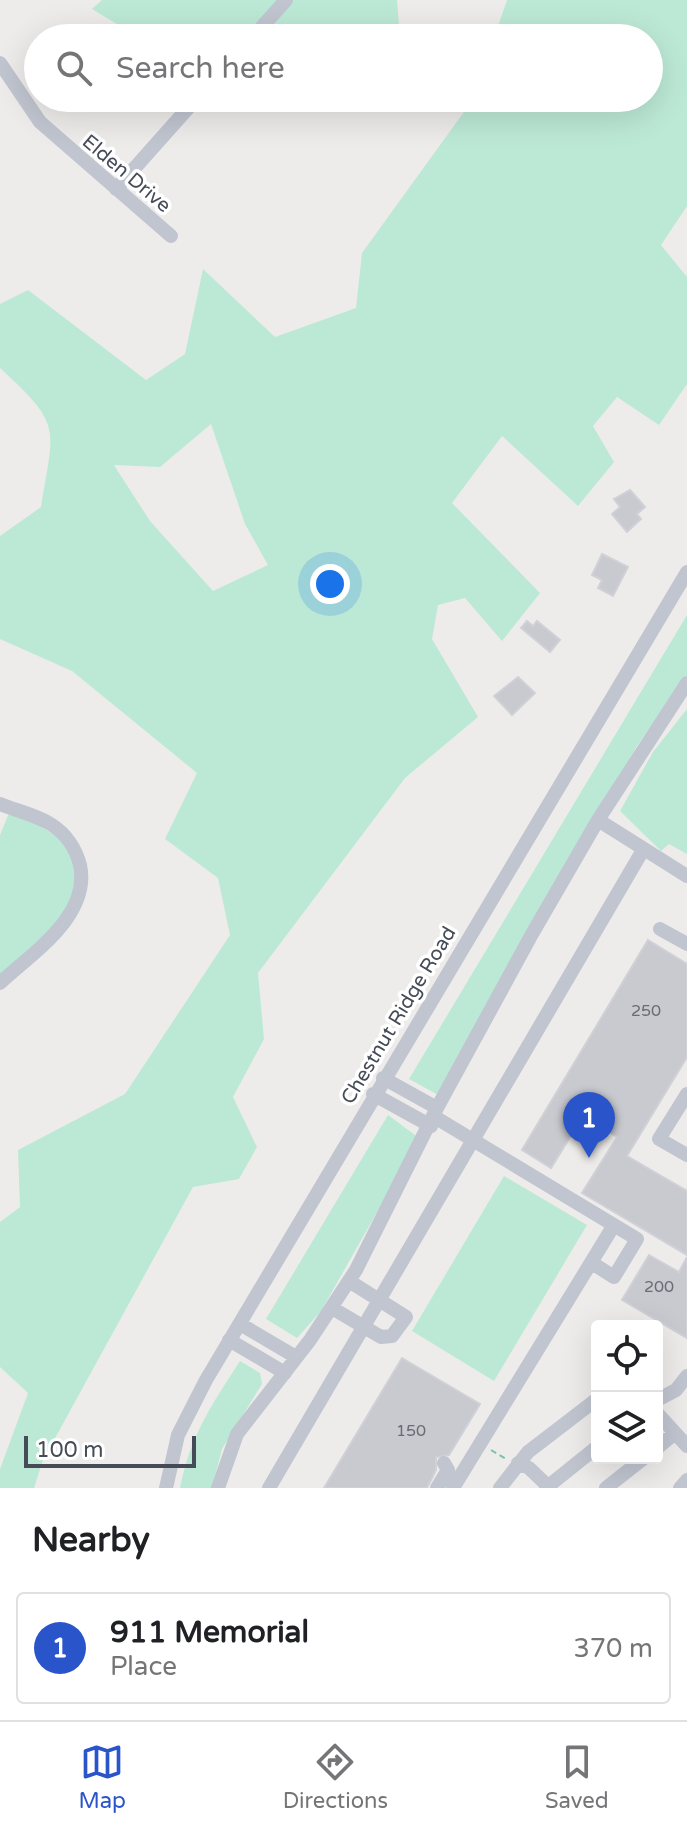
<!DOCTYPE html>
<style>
:root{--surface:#fff;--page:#f6f6f6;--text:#202124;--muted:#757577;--line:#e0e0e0;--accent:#2954ca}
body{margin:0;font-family:"Varela Round",sans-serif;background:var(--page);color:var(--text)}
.controls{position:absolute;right:24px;bottom:24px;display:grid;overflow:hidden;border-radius:8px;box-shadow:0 8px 32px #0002}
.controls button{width:72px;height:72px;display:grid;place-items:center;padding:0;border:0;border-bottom:2px solid var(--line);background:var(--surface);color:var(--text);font:40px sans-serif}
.scale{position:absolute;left:24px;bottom:20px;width:172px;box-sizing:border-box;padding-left:8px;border:4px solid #464c57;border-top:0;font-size:22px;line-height:28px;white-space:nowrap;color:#464c57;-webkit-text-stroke:6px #fff;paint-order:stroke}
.you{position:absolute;left:330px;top:584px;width:28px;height:28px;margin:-20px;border:6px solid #fff;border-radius:50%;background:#1a73e8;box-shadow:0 0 0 12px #1a73e833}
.badge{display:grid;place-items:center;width:52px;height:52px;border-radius:50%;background:var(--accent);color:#fff;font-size:26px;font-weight:700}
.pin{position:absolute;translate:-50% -66px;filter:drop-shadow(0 2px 4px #0008)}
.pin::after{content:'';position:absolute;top:42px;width:28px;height:24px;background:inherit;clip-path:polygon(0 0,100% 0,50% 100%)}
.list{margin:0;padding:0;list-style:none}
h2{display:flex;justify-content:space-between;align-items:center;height:104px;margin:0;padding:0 32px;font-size:34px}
h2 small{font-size:26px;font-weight:400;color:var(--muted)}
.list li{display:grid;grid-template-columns:52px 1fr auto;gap:24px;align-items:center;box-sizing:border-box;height:112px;margin:0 16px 16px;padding:0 16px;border:2px solid var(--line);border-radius:8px}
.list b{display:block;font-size:30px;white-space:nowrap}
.list p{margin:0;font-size:26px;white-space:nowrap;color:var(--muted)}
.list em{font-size:26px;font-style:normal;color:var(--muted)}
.icon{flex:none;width:44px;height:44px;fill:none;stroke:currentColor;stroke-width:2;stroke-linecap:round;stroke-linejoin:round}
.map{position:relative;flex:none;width:687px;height:1488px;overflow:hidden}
.search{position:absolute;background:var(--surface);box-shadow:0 8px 32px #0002;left:24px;right:24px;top:24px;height:88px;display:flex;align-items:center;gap:20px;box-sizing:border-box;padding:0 28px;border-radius:44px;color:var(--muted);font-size:30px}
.sheet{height:232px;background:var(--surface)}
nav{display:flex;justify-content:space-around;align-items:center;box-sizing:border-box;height:112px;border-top:2px solid var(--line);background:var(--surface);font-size:22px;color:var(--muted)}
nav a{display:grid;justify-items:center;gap:4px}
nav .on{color:var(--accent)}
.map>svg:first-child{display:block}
</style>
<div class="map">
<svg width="687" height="1488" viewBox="0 0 687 1488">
<rect width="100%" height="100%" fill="#eeeceb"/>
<!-- green -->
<path fill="#bce9d5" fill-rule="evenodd" d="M102 0H397L400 38H279L261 26 249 38H140L92 9Z
M507 0H687V206L661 245 687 277V384L659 425 617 397 593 426 614 462 578 506 502 436 452 503 540 593 502 641 465 598 438 605 432 639 478 717 405 778 258 973 264 1039 233 1097 257 1147 239 1179 193 1187 43 1460 34 1488H0V1469L28 1393 0 1367V1222L20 1207 18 1150 125 1094 230 935 218 878 165 839 197 773 72 671 0 639V536L41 507C54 426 63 426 0 368V304L28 290 146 380 185 354 203 269 275 337 356 308 362 253 474 98H649V38H494ZM211 424 245 524 268 565 213 591 150 521 114 465 160 467Z
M687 615V675L637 746 440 1096 409 1079Z
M687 709V854L669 844 661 851 620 811 653 752Z
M11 808 70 845 80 899 0 986V835Z
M388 1115 419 1138 321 1311 297 1338 266 1319Z
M504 1176 587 1225 494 1381 412 1331Z
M240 1361 260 1373 262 1384 222 1449 212 1488H180C191 1434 211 1406 240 1361Z"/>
<!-- building -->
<path fill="#c9cad0" stroke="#d0d1d7" stroke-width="2" d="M630 490 645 507 637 514 641 519 627 532 612 514 620 507 614 499Z
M602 554 628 567 613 596 598 588 602 580 592 575Z
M527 621 533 626 537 621 560 640 550 652 521 628Z
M518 677 535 693 512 715 494 696Z
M648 940 687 964V1057L627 1156 687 1191V1255L582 1193 617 1137 583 1116 551 1168 522 1150Z
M649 1255 679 1272 687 1257V1338L622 1300Z
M402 1358 480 1404 449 1455 436 1457V1470L427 1488H324Z"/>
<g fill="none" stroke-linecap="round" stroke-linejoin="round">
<!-- path -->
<path stroke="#78c3ab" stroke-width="2" stroke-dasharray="6 4" stroke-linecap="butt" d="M491 1450 506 1459"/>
<!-- minor -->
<path stroke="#c0c5d0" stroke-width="14" d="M252 38 286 0
M0 63 40 122 171 236
M116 189 197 98
M0 804C17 811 37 815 52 825 66 834 76 849 80 865 91 916 32 953 0 983
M598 820 687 876
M660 929 687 944
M383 1078 437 1108
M373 1094 431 1126
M687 1094 659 1139 687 1155
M433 1116 637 1239 614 1277 592 1263
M332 1308 381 1337 392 1336 406 1317 349 1281
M240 1324 296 1357
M229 1340 285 1373
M657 1400 676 1390 687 1376
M657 1413 687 1446
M657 1448 675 1433
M518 1463 529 1468 550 1488
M166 1488 178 1435 206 1380 687 572
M218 1488 237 1434 310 1340 356 1270 437 1108 532 934 598 820 687 683
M269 1488 643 850
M437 1488 448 1470 444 1463
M453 1488 614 1225
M500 1488 528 1452 597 1399
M546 1488 597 1447
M606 1488 644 1458
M680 1488 687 1480"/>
</g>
<g text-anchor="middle" stroke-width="7" stroke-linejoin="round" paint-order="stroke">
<!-- number labels -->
<g font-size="16" fill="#676c75">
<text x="646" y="1016">250</text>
<text x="659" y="1292">200</text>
<text x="411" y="1436">150</text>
</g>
<!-- street labels -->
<g font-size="20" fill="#464c57" stroke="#fff">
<text transform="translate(127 173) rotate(40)" y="7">Elden Drive</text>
<text transform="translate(398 1015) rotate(-59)" y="7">Chestnut Ridge Road</text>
</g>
</g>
</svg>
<div class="controls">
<button><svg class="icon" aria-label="locate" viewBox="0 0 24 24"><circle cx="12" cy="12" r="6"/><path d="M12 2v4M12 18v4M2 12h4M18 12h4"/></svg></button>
<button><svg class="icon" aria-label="layers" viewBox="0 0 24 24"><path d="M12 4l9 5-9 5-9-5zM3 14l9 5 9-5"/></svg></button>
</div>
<div class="scale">100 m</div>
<div class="you"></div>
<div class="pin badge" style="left:589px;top:1158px">1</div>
<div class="search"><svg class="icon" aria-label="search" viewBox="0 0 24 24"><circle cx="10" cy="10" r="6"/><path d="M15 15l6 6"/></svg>Search here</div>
</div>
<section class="sheet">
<h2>Nearby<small></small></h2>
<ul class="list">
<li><span class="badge">1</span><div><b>911 Memorial</b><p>Place</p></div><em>370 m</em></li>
</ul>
</section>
<nav>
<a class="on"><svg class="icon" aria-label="map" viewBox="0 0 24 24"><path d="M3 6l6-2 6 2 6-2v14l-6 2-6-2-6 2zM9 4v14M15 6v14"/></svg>Map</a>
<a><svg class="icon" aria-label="directions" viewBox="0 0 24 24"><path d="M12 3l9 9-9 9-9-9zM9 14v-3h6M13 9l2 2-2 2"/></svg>Directions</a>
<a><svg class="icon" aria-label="saved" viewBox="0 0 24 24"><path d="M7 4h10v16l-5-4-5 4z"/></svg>Saved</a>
</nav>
